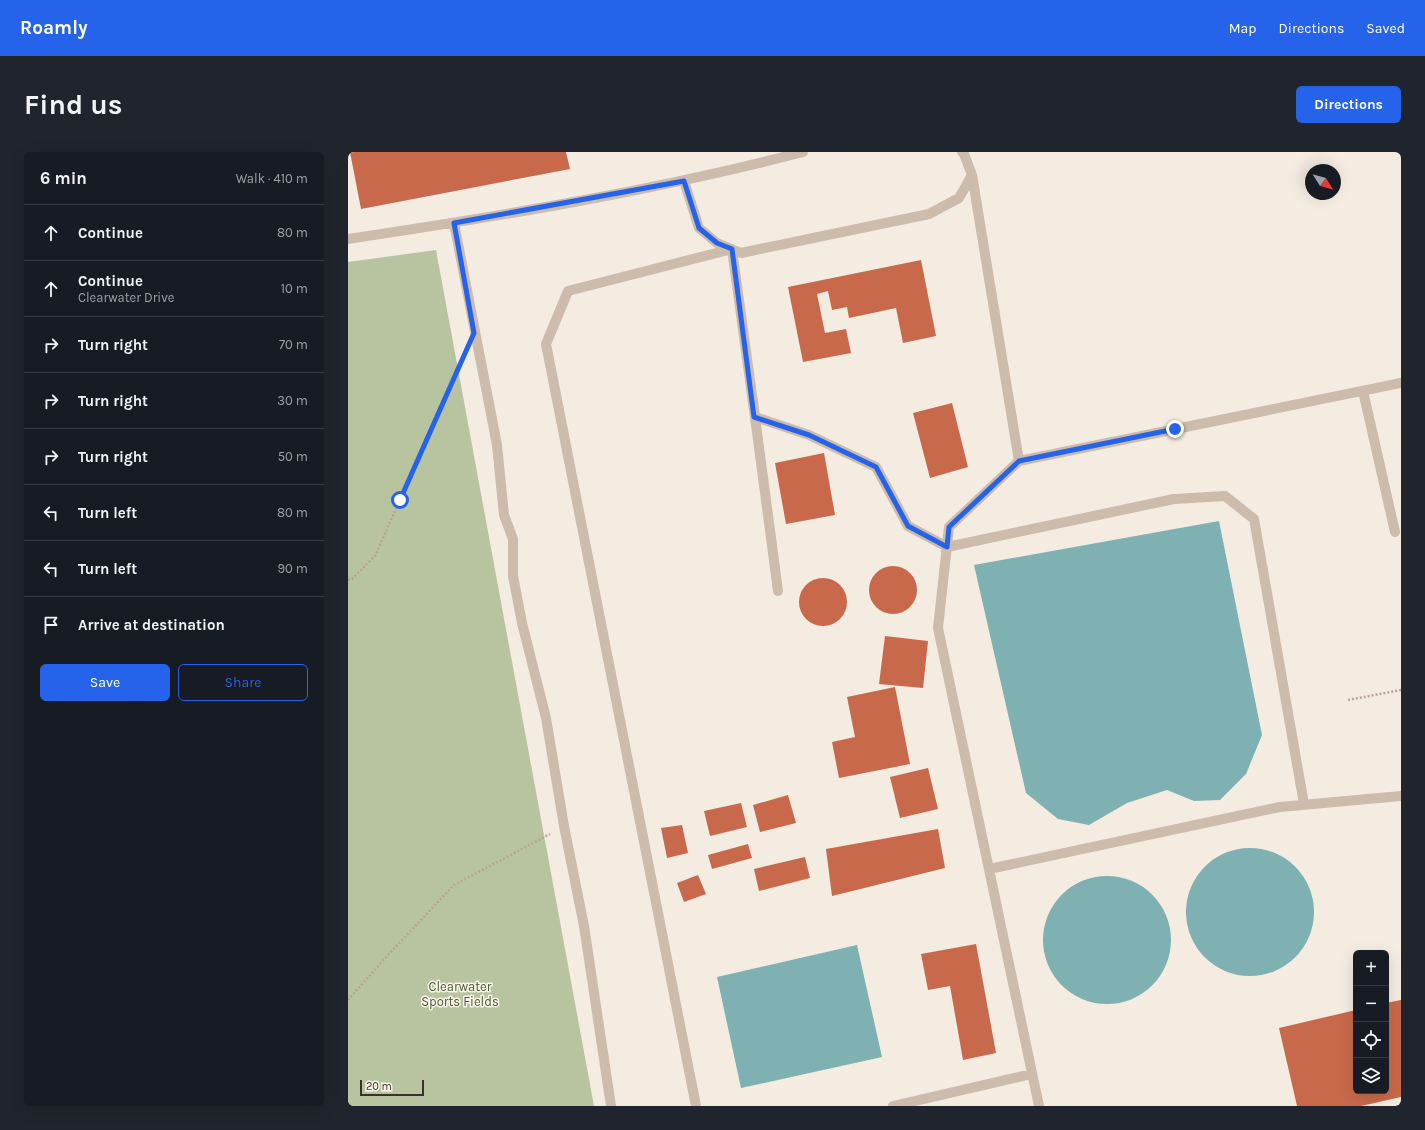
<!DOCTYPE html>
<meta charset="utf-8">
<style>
:root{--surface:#171b24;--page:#20242c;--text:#f1f3f6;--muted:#9ea1a6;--line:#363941;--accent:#2563eb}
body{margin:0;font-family:Karla,sans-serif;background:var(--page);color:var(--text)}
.controls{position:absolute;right:12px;bottom:12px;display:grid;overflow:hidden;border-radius:6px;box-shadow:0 4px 16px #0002}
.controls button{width:36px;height:36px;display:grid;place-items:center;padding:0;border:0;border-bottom:1px solid var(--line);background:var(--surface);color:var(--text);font:20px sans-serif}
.compass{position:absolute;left:957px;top:12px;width:36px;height:36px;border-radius:50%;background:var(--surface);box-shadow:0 4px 16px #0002;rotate:127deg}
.scale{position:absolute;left:12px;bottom:10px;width:64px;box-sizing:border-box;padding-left:4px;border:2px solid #3b302b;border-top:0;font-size:11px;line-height:14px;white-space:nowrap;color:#3b302b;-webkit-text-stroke:3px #fbf5ee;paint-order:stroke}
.stop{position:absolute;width:12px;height:12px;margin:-9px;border:3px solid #2563eb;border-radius:50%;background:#fff}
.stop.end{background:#2563eb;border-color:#fff;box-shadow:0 1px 4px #0008}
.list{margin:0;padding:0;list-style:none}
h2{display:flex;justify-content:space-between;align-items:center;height:52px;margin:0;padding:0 16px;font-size:17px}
h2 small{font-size:13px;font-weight:400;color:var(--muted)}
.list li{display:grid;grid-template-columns:26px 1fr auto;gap:12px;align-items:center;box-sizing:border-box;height:56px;padding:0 16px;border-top:1px solid var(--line)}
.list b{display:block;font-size:15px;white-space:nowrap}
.list p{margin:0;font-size:13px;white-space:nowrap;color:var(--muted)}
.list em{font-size:13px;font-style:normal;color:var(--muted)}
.actions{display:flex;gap:8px;padding:12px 16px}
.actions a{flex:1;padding:9px 0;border:1px solid var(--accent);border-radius:6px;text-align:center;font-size:14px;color:var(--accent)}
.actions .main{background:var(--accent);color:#fff}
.icon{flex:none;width:22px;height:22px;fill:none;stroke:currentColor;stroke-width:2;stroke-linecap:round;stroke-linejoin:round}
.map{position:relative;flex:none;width:1053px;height:954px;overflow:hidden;border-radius:6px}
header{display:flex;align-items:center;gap:24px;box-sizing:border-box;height:56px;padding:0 20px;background:var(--accent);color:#fff}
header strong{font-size:19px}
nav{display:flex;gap:22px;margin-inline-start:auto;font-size:14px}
.intro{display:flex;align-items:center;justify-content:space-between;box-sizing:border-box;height:96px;padding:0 24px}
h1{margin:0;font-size:28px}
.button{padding:10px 18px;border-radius:6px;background:var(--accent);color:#fff;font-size:14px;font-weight:700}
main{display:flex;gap:24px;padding:0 24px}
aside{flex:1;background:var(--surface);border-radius:6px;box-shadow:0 4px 16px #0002}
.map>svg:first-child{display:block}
</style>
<header>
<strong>Roamly</strong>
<nav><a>Map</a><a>Directions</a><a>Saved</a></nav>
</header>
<div class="intro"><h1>Find us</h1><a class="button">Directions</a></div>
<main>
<aside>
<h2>6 min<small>Walk · 410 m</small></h2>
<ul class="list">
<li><svg class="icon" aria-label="ahead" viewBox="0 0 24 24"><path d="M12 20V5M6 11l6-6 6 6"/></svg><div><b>Continue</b></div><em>80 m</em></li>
<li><svg class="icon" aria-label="ahead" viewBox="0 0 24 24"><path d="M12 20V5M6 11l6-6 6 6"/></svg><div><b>Continue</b><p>Clearwater Drive</p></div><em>10 m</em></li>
<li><svg class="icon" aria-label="right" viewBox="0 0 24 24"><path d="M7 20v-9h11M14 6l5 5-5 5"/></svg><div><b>Turn right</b></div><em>70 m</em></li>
<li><svg class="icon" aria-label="right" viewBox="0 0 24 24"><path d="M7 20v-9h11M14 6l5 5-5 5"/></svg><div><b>Turn right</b></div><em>30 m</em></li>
<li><svg class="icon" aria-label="right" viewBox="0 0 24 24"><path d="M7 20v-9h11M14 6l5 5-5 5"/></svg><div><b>Turn right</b></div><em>50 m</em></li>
<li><svg class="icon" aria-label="left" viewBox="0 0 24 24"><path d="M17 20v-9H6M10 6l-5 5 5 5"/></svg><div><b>Turn left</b></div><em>80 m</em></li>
<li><svg class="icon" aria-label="left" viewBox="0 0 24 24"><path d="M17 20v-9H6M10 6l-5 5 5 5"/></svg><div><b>Turn left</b></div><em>90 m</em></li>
<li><svg class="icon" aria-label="arrive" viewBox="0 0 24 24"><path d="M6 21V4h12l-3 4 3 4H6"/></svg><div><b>Arrive at destination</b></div></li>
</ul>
<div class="actions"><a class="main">Save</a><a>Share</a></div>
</aside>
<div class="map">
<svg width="1053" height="954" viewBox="0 0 1053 954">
<rect width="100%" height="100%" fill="#f4ebe1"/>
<!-- green -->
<path fill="#b8c4a0" d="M88 98 246 954H0V110Z"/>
<!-- water -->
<path fill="#7fb0b2" d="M871 369 914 583 898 622 872 648 846 649 819 638 779 651 741 673 710 667 678 641 626 413Z
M838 760a64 64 0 1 1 128 0a64 64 0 1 1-128 0Z
M695 788a64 64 0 1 1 128 0a64 64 0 1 1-128 0Z
M509 793 534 905 393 936 369 825Z"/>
<!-- building -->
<path fill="#c8694b" d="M2 0H218L222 17 13 57Z
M573 108 588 184 555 191 548 156 501 166 499 155 484 158 480 139 469 142 477 181 498 177 503 201 455 210 440 135Z
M604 251 620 315 582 326 565 261Z
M476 301 487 363 438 372 427 311Z
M521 438a24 24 0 1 1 48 0a24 24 0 1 1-48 0Z
M451 450a24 24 0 1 1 48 0a24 24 0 1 1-48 0Z
M537 484 580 489 575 536 531 532Z
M547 535 562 612 491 626 484 590 507 585 499 545Z
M580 616 590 657 552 666 542 625Z
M440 643 448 671 412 680 405 653Z
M393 651 399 675 362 684 356 659Z
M334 673 340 701 319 706 313 676Z
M590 677 597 716 484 744 478 697Z
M400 692 404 706 364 717 360 703Z
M457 705 462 726 411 739 406 717Z
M350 723 358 742 336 750 329 731Z
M628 792 648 901 615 908 602 834 580 838 573 802Z
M1053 848V945L1013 954H949L931 876 1008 858V939H1038V851Z"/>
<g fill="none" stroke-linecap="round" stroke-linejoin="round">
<!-- path -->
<path stroke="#b9a596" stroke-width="2.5" stroke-dasharray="2 2" stroke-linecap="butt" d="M0 428 4 427 27 404 115 206
M1000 548 1053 538
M0 848 39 804 106 733 202 682"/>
<!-- minor -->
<path stroke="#cdbbac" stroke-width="10" d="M624 23 671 309 1053 231
M336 29 351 76 369 91 393 101 581 62 611 46 624 23 616 2 614 0
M106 71 149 293 156 363 165 387V424L174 471 198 566 216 674 236 774 263 954
M0 87C153 64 305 39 455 0
M1015 239 1047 380
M407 265 430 439
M671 309 601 375 590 476 691 954
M641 717 932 655 1053 644
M348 954 198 192 220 139 384 97 407 265 461 283 528 315 560 374 599 395 826 347 877 344 906 367 956 652
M545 954 684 922"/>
</g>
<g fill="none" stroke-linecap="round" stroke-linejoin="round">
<!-- route -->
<path stroke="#2563eb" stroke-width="5" d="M52 348 126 181 106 71 336 29 351 76 369 91 384 97 406 265 461 283 528 315 560 374 599 395 601 375 671 309 827 277"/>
</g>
<g text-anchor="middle" stroke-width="3" stroke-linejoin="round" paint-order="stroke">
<!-- park labels -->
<g font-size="13" fill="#4a5a2e" stroke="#fbf5ee">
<text x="112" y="839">Clearwater<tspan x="112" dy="15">Sports Fields</tspan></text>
</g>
</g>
</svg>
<div class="controls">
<button>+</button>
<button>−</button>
<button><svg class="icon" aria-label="locate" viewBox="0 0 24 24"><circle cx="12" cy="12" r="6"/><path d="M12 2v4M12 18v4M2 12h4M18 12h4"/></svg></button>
<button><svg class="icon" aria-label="layers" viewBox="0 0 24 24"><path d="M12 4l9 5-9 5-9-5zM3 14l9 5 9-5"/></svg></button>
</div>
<svg class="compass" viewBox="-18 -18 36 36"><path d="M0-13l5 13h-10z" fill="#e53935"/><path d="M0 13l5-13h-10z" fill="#9ea1a6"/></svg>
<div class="scale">20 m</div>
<div class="stop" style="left:52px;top:348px"></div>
<div class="stop end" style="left:827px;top:277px"></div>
</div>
</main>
